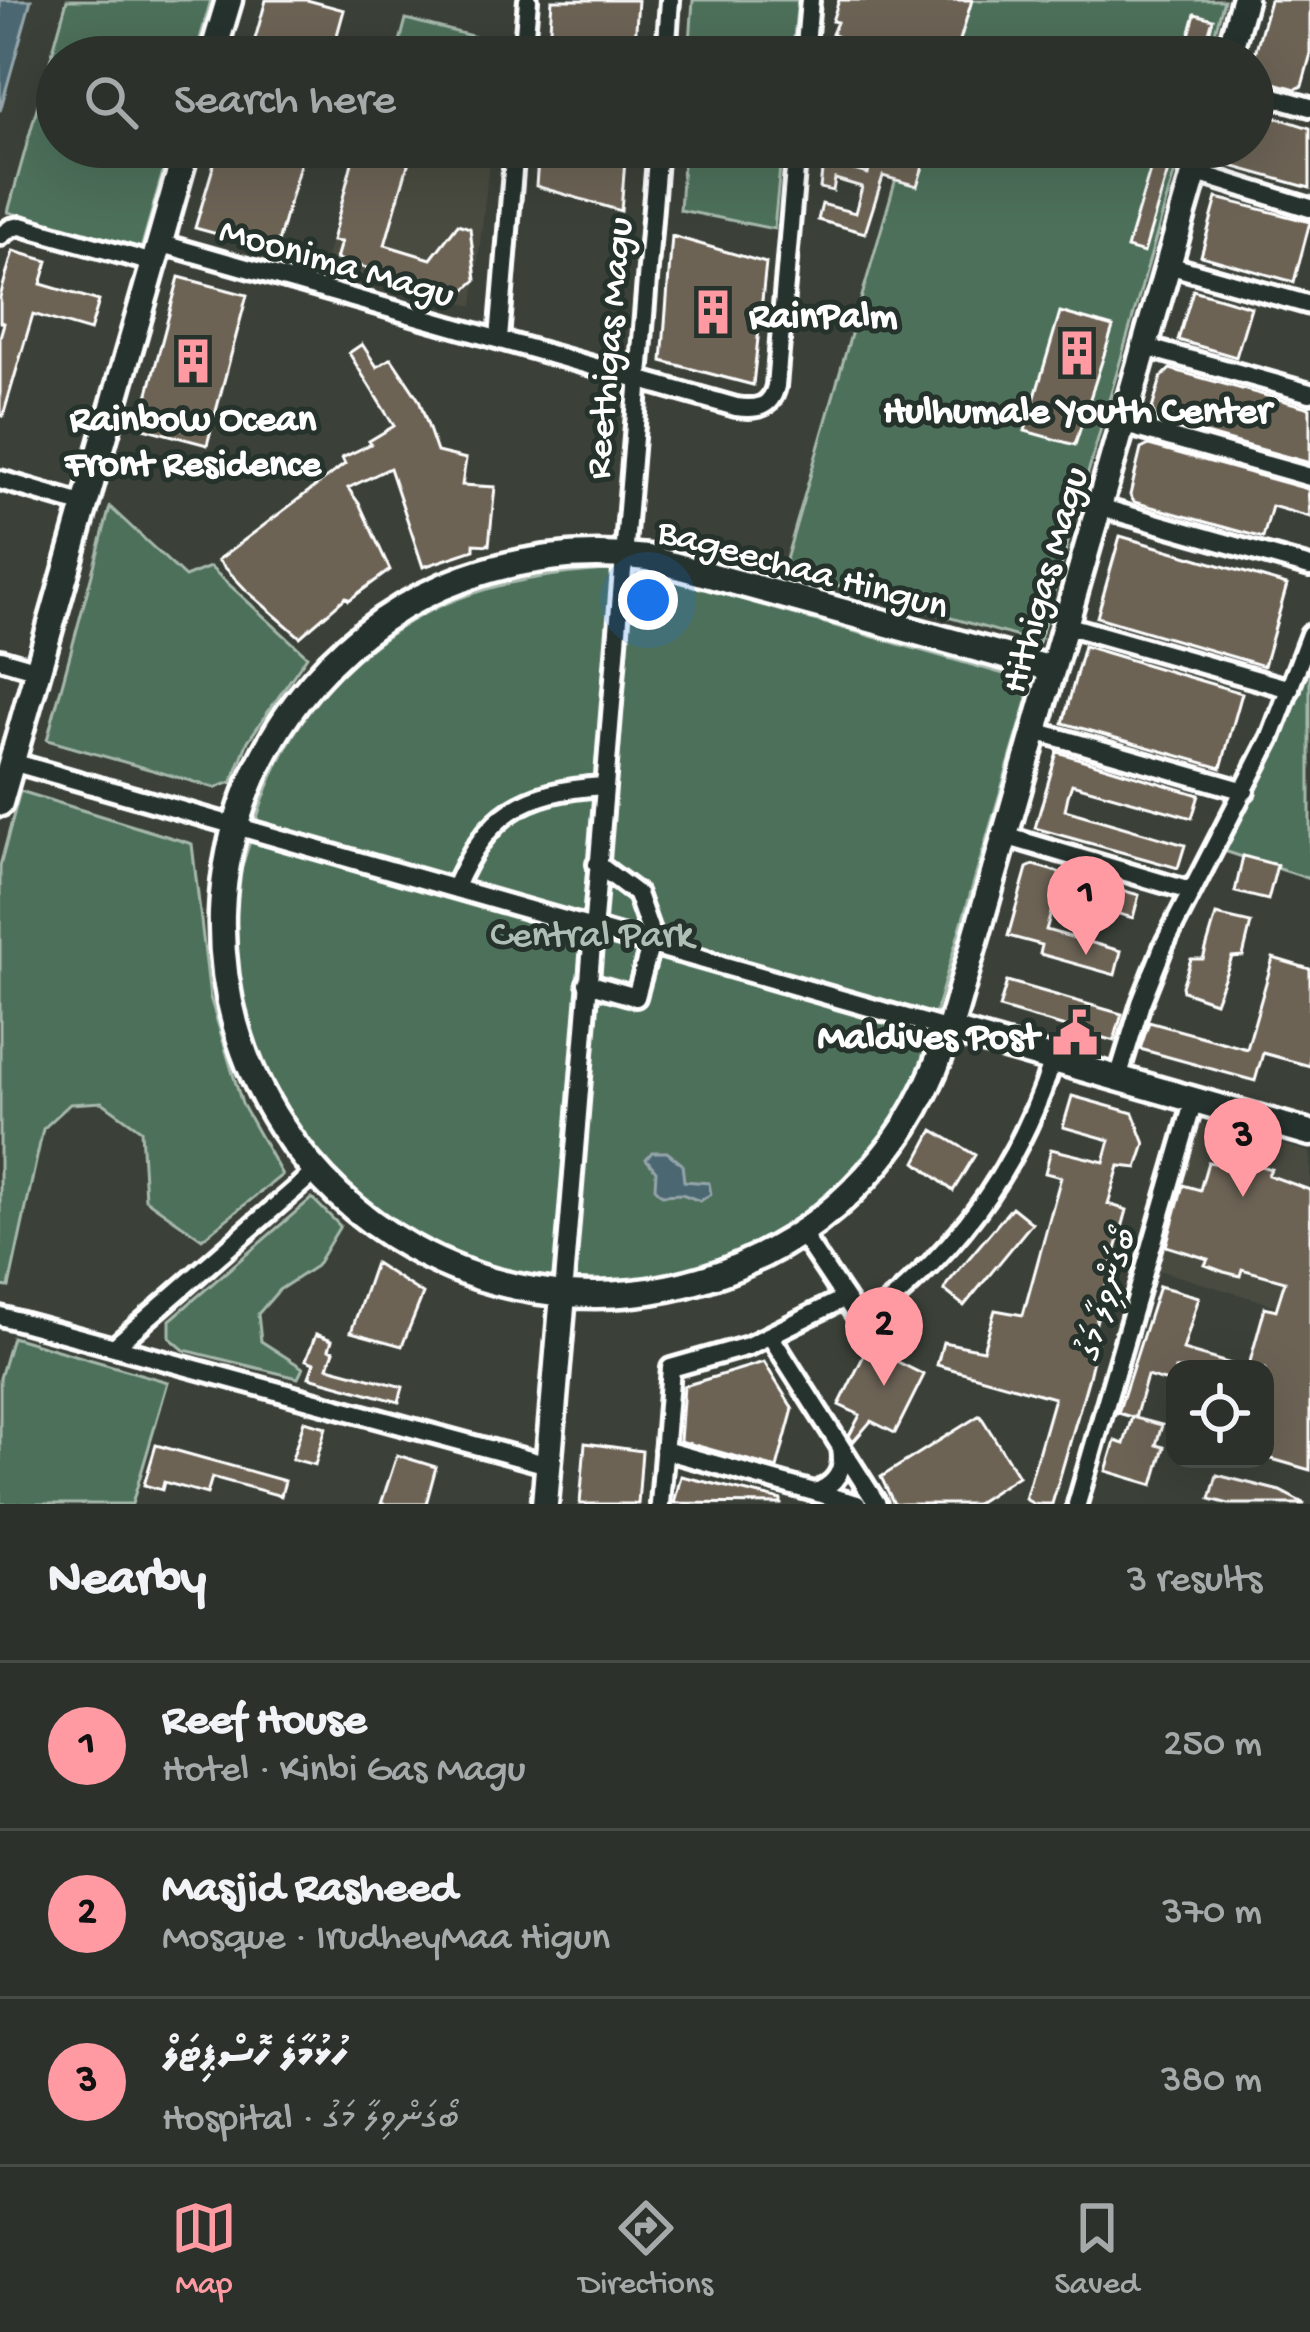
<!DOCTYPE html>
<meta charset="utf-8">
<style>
:root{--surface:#2c312b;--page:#383d37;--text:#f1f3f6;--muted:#a6a9a9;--line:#484c47;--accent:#ff9aa2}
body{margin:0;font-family:"Gochi Hand","Noto Sans Thaana",sans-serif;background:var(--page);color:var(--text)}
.controls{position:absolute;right:36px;bottom:36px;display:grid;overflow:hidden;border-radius:24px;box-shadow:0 12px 48px #0002}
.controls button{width:108px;height:108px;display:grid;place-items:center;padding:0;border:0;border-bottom:3px solid var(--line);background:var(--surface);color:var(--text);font:60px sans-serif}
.you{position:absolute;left:648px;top:600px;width:42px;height:42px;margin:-30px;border:9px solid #fff;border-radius:50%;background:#1a73e8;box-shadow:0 0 0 18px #1a73e833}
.badge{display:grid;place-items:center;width:78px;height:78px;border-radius:50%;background:var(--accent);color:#111;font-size:39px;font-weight:700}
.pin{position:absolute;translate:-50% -99px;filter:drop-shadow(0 3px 6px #0008)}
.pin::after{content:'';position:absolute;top:63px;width:42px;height:36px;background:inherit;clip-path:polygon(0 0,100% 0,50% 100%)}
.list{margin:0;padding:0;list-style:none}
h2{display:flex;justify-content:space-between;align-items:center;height:156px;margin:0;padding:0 48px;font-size:51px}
h2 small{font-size:39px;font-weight:400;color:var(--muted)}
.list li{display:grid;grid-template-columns:78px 1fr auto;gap:36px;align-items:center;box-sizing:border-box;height:168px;padding:0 48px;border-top:3px solid var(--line)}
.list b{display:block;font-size:45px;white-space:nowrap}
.list p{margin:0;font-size:39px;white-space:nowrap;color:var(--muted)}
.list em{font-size:39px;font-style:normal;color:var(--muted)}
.icon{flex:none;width:66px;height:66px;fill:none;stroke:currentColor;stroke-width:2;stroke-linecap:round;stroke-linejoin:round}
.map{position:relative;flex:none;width:1310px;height:1504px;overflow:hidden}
.search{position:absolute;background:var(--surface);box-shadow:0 12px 48px #0002;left:36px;right:36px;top:36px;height:132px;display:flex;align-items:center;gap:30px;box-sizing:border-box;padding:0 42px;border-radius:66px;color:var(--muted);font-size:45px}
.sheet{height:660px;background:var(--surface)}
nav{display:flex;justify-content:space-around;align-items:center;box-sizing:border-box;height:168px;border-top:3px solid var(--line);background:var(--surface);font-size:33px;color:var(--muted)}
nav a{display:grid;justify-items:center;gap:6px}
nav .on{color:var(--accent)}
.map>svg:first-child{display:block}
</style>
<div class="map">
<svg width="1310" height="1504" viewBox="0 0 1310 1504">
<rect width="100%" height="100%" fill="#3b4139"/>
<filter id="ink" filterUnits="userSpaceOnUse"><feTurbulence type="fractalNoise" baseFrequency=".00833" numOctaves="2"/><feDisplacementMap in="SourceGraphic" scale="24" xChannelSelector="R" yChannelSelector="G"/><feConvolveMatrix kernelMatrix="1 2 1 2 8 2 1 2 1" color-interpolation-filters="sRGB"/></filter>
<g filter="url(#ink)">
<!-- built -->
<path fill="#4a4b41" d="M357 147H491L473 306 324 265Z
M1196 1122 1310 1152V1242L1291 1310 1155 1269Z"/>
<!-- green -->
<path fill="#4e705a" stroke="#a6b8ac" stroke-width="3" d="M67 0H211L195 57H57V147H170L141 249 8 212Z
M693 0H798L792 57H689Z
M947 0H1224L1208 57H931Z
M406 19 499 43 495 57H396Z
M684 147H782L774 229 680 210Z
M905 147H1182L1039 643 783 570Z
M110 507 185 577 210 567 307 656 248 741 232 782 215 788 47 740Z
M621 569 681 582 1018 678 1028 698 918 1072C875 1168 793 1238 693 1269 609 1295 535 1289 455 1254 315 1194 212 1042 238 884 241 866 248 849 253 831 276 749 317 684 389 635 459 586 537 574 621 569Z
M1310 634V879L1215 848Z
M20 791 192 844 210 997 242 1104 282 1175 202 1239 145 1199 141 1130 102 1102 70 1104 43 1129 9 1287 0 1286V866Z
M312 1198 340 1226 316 1266 279 1290 258 1314 261 1341 303 1368 298 1378 184 1350 170 1338V1320Z
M12 1337 168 1382 132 1504H0V1378Z"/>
<!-- water -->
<path fill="#4c6872" stroke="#94a4aa" stroke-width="3" d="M0 0H31L0 111Z
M652 1152H667L682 1164 684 1181 709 1183 711 1194 700 1201 682 1194 662 1195 655 1188 656 1171 646 1159Z"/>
<!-- building -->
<path fill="#6c6355" stroke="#fff" stroke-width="3" d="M266 0H307L344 10 331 57H250Z
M552 0H638L634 57H548Z
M839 0H972L955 57H876L836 46 838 37 832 34 837 22 832 21Z
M1270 0H1310V57L1302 86 1296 89 1253 77V60Z
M1195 14 1213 19 1202 57H1183Z
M1253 110 1310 128V188L1231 166 1234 147H1253Z
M219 147H305L276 250 195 228Z
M356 147H413L385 245 431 259 458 224 470 228 476 280 466 289 450 293 336 259 341 242 332 241Z
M539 147H626L621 211 536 186Z
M825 147H837L832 164 868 174 875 147 904 153 906 147H929L917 186 883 176 865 233 818 220 822 204 855 213 862 187 835 179 833 191 820 188Z
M1157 147H1175L1144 253 1127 248Z
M1217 198 1310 222 1294 282 1201 256Z
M672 236 766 263 753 385 662 361Z
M13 251 48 261 41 284 99 301 90 331 33 314 3 416 0 415V337L4 323 0 322V297Z
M179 277 247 295 207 445 139 427Z
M1193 290 1251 307 1236 357 1178 340Z
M1060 312 1113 327 1075 445 1025 431Z
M362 344 377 367 391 358 419 400 437 452 466 459 462 485 495 487 489 545 474 544V550L423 567 390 468 348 488 360 505 390 570 349 600 346 597 300 637 247 591 218 560 345 464 342 458 371 444 369 441 394 426 349 353Z
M1170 369 1310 408V463L1156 420 1152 409 1161 378Z
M1149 445 1308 489 1310 517 1272 506 1263 538 1134 502 1130 495 1141 449Z
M1120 536 1287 585 1264 666 1097 617Z
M1084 646 1242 693 1221 768 1063 723Z
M1057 752 1199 795 1192 818 1072 784 1068 796 1065 810 1185 845 1178 868 1035 828Z
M1243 856 1277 865 1268 900 1235 892Z
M1033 865 1139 895 1133 918 1056 896 1046 930 1121 951 1115 975 1040 954 1042 945 1008 936 1027 868Z
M1216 915 1251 923 1243 956 1232 957 1215 1002 1183 991 1182 986 1191 959H1203Z
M1273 958 1310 969V1066L1263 1053 1255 1081 1140 1049 1149 1022 1247 1049Z
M1007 981 1122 1014 1114 1041 999 1008Z
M1072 1096 1133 1113 1145 1144 1137 1168 1119 1166 1108 1204 1127 1210 1092 1337 1098 1338 1089 1377 1052 1504H1034L1025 1499 1054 1398 937 1365 943 1342 983 1350 995 1310 1023 1315 1061 1177 1045 1173 1051 1149 1104 1162 1110 1140 1063 1127Z
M933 1130 975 1155 953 1191 916 1162Z
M1243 1161 1271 1169 1268 1175 1310 1190V1470L1265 1457V1369H1248L1265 1307 1276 1310 1285 1281 1242 1269 1240 1276 1224 1272 1205 1265 1208 1259 1166 1246 1183 1185 1200 1190 1208 1162 1242 1168Z
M1012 1207 1032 1223 964 1306 944 1290 947 1284Z
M375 1263 423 1294 402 1346 351 1332Z
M1159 1286 1199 1297 1183 1350 1238 1366 1237 1369H1175V1384L1147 1376 1135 1418 1162 1425 1156 1445 1164 1447 1153 1485 1106 1471 1115 1441 1124 1444 1132 1417 1118 1413Z
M316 1334 332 1340 329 1349 334 1351 328 1367 403 1387 399 1402 309 1377 314 1363 306 1360Z
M868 1347 924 1375 895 1433 871 1421 853 1442 849 1436 860 1415 839 1405Z
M764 1362 793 1409 777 1468 680 1441 684 1386Z
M980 1415 1018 1476 975 1504H894L881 1477Z
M304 1421 326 1427 315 1465 292 1459Z
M585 1443 642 1451 638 1504H580Z
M156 1445 285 1481 281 1496 212 1477 207 1494 164 1482 162 1490 144 1485Z
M397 1455 436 1467 426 1504H381Z
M1217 1475 1280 1491 1305 1504H1229L1210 1499Z
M681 1476 781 1500V1504L674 1503Z"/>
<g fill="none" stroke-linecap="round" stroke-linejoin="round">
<!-- street casing -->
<g stroke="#fff" stroke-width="26">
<path id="street" d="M523 57 528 0
M666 57 670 0
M805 57 810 0
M1253 91 1310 107
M1194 172 1310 208
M0 236 11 228 21 226 153 263
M159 243 736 407C756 410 771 408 776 386L797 147
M1168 265 1310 305
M499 339 515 147
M1145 347 1310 393
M1122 424 1310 477
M0 480 85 505
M1099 507 1310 567
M1065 625 1290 689
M0 659 38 670
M1035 731 1245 791
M12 762 949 1030
M1005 836 1190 891
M455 887C487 813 524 791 603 786
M587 983 636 997 651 943 649 928 637 894 597 864
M1118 1078 1141 1003 1164 945 1271 737 1310 634
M801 1233 854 1312C877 1317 893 1300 909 1285 978 1223 1025 1148 1053 1060
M563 1295 658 147
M0 1316 548 1465
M771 1337 877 1504
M114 1347 315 1172
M664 1450 857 1504
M815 1492C836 1485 845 1470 841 1448
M660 1504 671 1368 748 1346 843 1299
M1077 1504 1194 1100"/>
</g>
<!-- secondary casing -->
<g stroke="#fff" stroke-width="33">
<path id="secondary" d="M212 57 229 0
M1228 57 1244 0
M1052 669 648 558C522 543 398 585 314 681 258 745 225 828 222 913 220 989 240 1064 282 1127 418 1335 722 1354 880 1160 918 1115 940 1063 956 1007L1168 265 1202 147
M0 803 187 147
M949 1030 1310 1133
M545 1504 563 1295"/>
</g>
<!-- street -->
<use href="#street" stroke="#26332d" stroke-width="16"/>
<!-- secondary -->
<use href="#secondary" stroke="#26332d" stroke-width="24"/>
</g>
</g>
<!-- icons -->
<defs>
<g id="building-bare" transform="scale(3.6)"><path d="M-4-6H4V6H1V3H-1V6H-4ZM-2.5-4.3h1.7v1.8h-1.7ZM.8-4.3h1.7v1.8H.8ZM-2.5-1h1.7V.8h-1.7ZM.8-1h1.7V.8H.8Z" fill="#ff9aa2" stroke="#26332d" stroke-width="2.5" paint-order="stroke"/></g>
<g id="civic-bare" transform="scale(3.6)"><path d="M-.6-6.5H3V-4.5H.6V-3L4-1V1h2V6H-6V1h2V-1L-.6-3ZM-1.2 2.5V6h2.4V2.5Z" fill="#ff9aa2" stroke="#26332d" stroke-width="2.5" paint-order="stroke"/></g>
</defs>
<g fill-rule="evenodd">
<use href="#building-bare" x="713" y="312"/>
<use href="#building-bare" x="1077" y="353"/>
<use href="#building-bare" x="193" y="361"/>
<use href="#civic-bare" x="1075" y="1033"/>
</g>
<g text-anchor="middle" stroke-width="10" stroke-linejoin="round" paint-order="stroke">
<!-- street labels -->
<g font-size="39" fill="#fff" stroke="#26332d">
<text transform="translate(338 259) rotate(16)" y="14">Moonima Magu</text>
<text transform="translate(605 348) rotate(-85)" y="14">Reethigas Magu</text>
<text transform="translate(804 565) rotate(15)" y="14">Bageechaa Hingun</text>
<text transform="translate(1041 579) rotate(-74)" y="14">Hithigas Magu</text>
<text transform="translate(1104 1293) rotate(-73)" y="14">ބޯގަންވިލާ މަގު</text>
</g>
<!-- poi labels -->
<g font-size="39" font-weight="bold" fill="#fff" stroke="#26332d">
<text x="749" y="326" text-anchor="start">RainPalm</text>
<text x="1077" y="421">Hulhumale Youth Center</text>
<text x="193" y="429">Rainbow Ocean<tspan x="193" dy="45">Front Residence</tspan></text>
<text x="1039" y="1047" text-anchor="end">Maldives Post</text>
</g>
<!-- park labels -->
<g font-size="39" fill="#afbfb5" stroke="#26332d">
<text x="592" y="945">Central Park</text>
</g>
</g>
</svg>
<div class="controls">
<button><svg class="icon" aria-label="locate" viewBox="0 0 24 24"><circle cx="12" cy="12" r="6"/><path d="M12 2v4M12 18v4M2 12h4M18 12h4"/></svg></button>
</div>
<div class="you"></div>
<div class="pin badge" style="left:1086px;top:955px">1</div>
<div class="pin badge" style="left:884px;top:1386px">2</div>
<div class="pin badge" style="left:1243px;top:1197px">3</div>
<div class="search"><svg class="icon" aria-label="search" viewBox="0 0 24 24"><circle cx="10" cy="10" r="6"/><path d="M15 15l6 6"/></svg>Search here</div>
</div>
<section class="sheet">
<h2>Nearby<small>3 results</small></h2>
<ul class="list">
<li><span class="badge">1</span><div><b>Reef House</b><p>Hotel · Kinbi Gas Magu</p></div><em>250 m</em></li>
<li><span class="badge">2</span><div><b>Masjid Rasheed</b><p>Mosque · IrudheyMaa Higun</p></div><em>370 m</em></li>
<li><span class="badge">3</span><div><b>ހުޅުމާލެ ހޮސްޕިޓަލް</b><p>Hospital · ބޯގަންވިލާ މަގު</p></div><em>380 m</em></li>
</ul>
</section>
<nav>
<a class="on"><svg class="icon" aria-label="map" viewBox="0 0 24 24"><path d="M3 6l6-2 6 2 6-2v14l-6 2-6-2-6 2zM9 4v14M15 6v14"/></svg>Map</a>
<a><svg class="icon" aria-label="directions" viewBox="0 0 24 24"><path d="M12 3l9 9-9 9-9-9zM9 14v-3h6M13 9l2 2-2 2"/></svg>Directions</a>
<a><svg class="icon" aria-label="saved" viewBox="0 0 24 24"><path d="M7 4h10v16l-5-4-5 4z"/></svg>Saved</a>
</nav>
